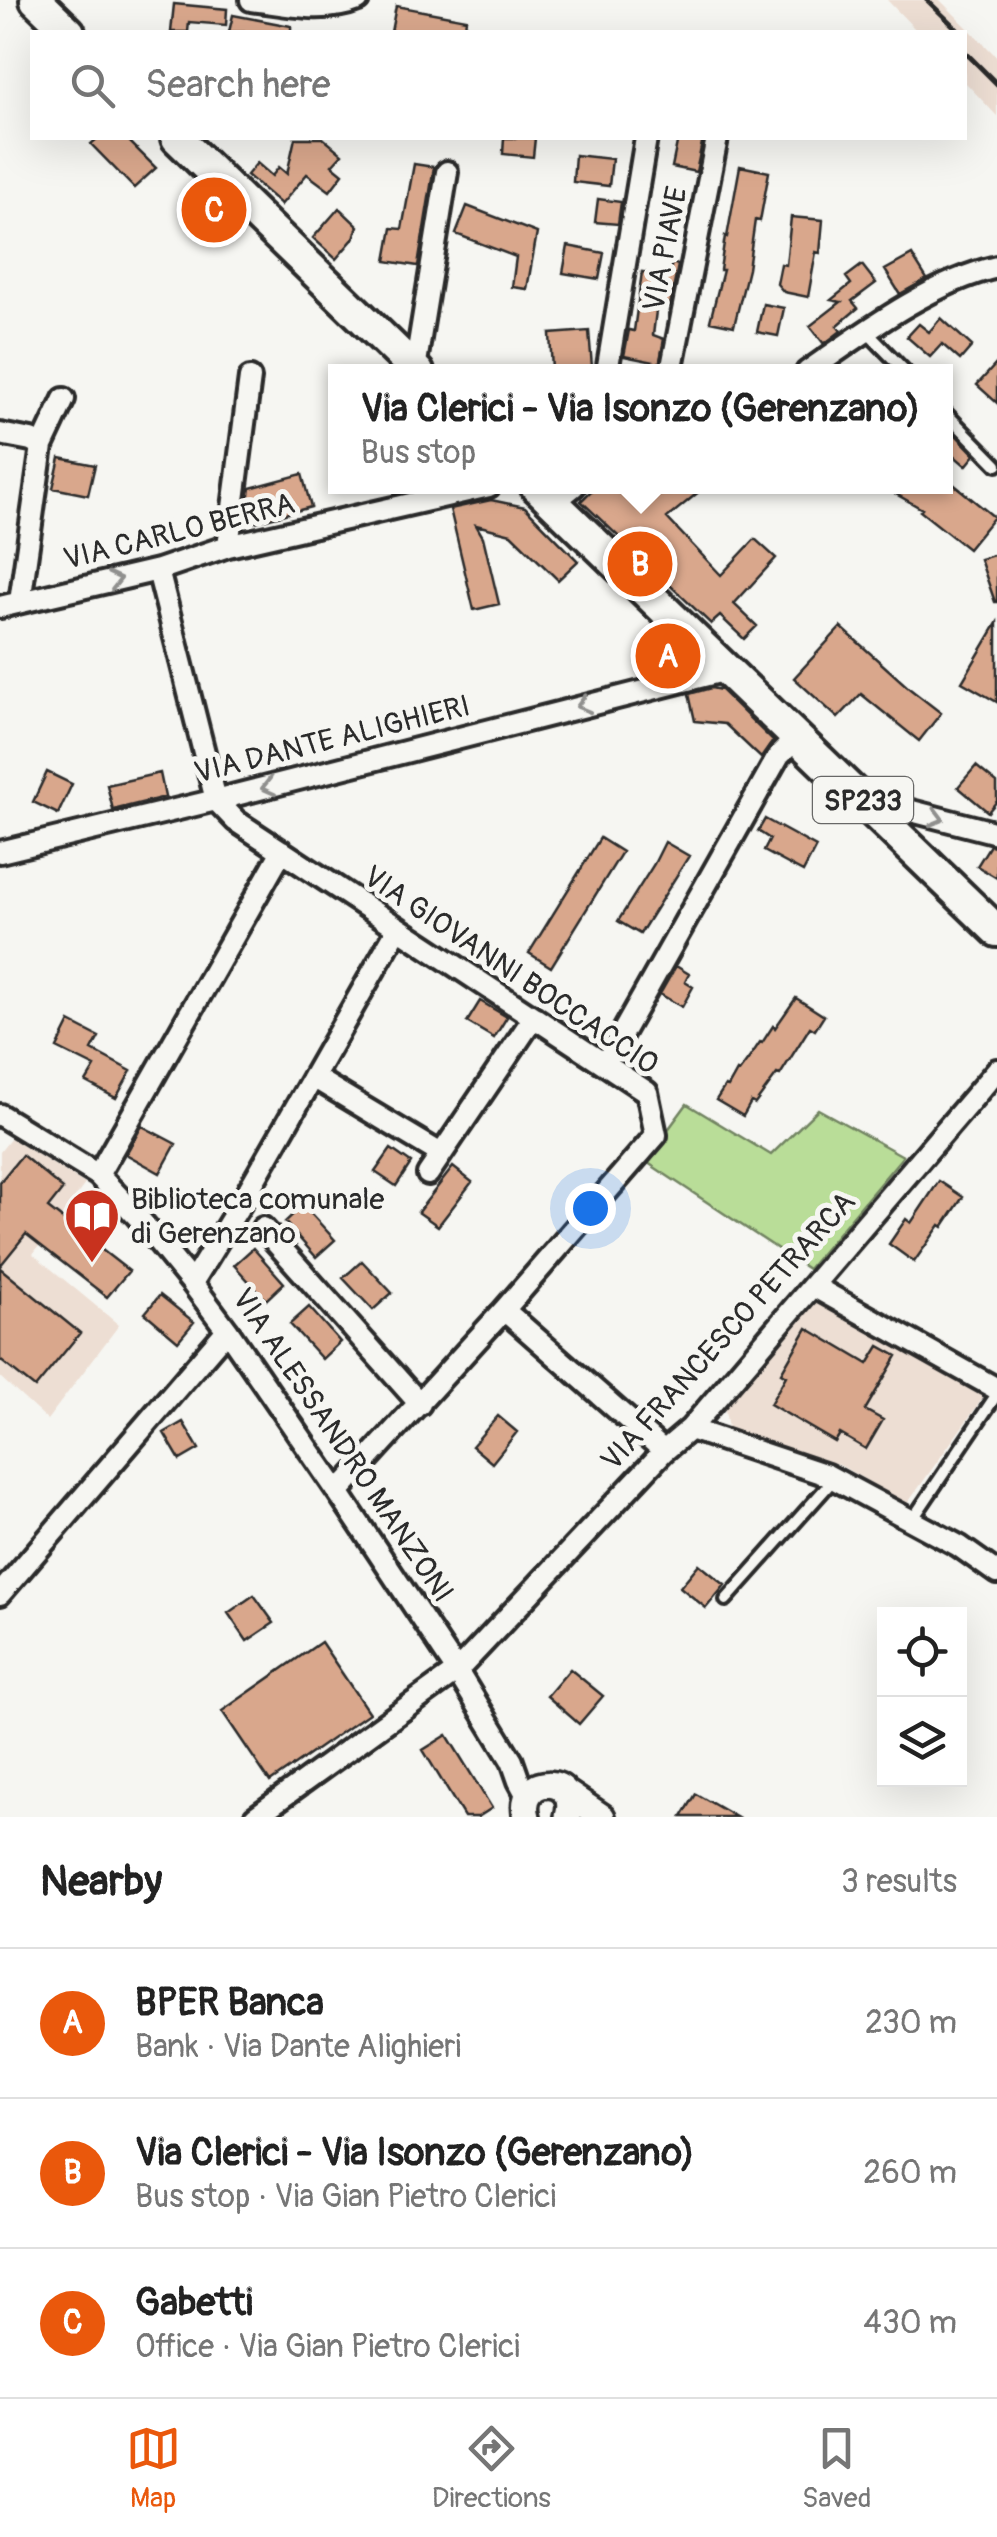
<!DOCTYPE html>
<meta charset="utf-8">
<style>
:root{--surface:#fff;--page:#f2f2f2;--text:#222;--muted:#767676;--line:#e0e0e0;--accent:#ea580c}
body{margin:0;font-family:Pangolin,sans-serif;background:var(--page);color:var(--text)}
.controls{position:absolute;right:30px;bottom:30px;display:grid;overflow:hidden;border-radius:0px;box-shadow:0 10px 40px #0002}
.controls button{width:90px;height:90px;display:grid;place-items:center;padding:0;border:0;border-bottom:2px solid var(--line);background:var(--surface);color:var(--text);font:50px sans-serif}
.you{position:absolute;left:590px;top:1208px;width:35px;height:35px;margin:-25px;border:8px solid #fff;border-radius:50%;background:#1a73e8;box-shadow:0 0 0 15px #1a73e833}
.badge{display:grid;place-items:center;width:65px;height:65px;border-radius:50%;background:var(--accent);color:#fff;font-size:32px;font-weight:700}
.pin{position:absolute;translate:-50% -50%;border:5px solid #fff;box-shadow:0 2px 10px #0006}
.popup{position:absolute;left:328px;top:364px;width:625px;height:130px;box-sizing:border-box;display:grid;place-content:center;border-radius:0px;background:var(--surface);filter:drop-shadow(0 2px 8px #0005);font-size:32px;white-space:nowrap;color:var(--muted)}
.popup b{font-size:38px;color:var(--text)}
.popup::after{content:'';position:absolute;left:50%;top:100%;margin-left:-20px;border:20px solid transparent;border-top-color:var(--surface)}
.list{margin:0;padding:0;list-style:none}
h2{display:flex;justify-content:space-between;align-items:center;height:130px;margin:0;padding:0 40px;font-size:42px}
h2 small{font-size:32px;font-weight:400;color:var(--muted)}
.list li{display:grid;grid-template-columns:65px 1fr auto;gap:30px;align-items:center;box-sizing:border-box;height:150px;padding:0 40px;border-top:2px solid var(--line)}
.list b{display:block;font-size:38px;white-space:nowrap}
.list p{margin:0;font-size:32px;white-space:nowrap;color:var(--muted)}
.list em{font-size:32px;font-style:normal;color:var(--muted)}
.icon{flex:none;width:55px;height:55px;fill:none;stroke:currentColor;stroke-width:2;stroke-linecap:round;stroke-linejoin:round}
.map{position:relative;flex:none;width:997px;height:1817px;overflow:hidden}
.search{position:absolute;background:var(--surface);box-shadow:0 10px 40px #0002;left:30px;right:30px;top:30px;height:110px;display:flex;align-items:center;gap:25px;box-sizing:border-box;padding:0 35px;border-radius:0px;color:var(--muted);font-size:38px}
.sheet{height:580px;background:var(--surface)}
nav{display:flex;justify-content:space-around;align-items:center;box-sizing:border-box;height:140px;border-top:2px solid var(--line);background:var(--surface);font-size:28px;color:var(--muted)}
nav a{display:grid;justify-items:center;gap:5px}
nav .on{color:var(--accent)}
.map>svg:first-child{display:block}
</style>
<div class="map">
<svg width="997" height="1817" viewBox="0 0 997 1817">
<rect width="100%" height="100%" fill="#f6f6f2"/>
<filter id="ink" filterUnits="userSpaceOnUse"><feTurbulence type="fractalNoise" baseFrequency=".01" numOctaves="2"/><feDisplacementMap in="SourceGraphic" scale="20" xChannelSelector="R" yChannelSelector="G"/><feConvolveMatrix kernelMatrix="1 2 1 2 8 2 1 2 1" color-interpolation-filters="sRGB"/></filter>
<g filter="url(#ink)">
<!-- built -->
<path fill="#edded3" d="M887 0H940L997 57V116L965 82 964 32H918Z
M11 1138 85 1184 33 1254 119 1325 47 1420 0 1377V1152Z
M816 1300 985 1395 907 1504 838 1464 743 1439 728 1428 724 1404Z"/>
<!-- green -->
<path fill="#b9dd98" stroke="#728462" stroke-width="2.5" d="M687 1104 771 1155 818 1109 903 1156 808 1269 645 1161Z"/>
<!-- building -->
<path fill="#d9a78c" stroke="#2b2b2b" stroke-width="2.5" d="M174 4 227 9 226 25 189 22 188 32H171Z
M396 6 466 19 464 32H391Z
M233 15 291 26V32H229Z
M98 138H126L156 168 134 188 91 144Z
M295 138H323L342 154 332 165 343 174 330 191 307 174 280 206 281 204 247 175 257 163 272 176 279 167 287 174Z
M504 138H535L533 157 503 154Z
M678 138H703L696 172 672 167Z
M575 155 612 159 609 186 573 182Z
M414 164 434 167 418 266 386 261 392 228 402 229Z
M740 166 769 172 760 221 755 220 748 269 734 326 710 321 723 270H720L725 236 727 237Z
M598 199 621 202 618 224 595 222Z
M467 206 537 233 527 289 512 287 516 257 456 234Z
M339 208 358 226 354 238 336 259 313 238Z
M791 217 823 220 820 253 816 252 808 297 784 292 777 284 781 264 786 265Z
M568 246 604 253 599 279 563 273Z
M912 255 927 279 900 294 885 270Z
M672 263 678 265 670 306 657 303 653 335 664 339 658 372H652L654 362 624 356 629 330 634 331 642 272 669 275Z
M862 265 876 283 852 301 858 308 837 326 841 331 824 344 810 326 841 302 831 300 851 284 846 277Z
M763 304 784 308 778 336 757 332Z
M941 318 972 346 960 360 942 344 930 357 907 337 919 324 929 332Z
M589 331 592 367 552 370 550 334Z
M997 363V403L977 385Z
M954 433 975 455 966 466 945 448V443Z
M60 458 95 465 88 495 53 488Z
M302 474 311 507 251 523 247 507 250 488Z
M946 478 994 517 968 549 920 511 922 509 882 486H945Z
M665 486H706L667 518 721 575 755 539 776 558 734 604 757 626 744 639 720 616 711 624 581 501 591 491Z
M491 500 525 507 578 561 558 580 511 534 476 525 483 537 499 604 474 610 450 509Z
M997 554V602H995L980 559Z
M997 623V702L962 682Z
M841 627 910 689 941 713 919 741 861 694 838 718 794 678Z
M711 688 721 690 773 741 761 758 725 724 695 721 689 694Z
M976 766 997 783V801L988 812 958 787Z
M47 772 72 784 58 814 33 802Z
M160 773 165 797 113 810 107 785Z
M765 819 816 847 803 872 764 851 770 839 758 831Z
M600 838 622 852 551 967 529 953Z
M665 842 689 856 640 934 618 921 654 864Z
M990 845 997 846V878L977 866Z
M676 966 689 974 685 982 693 987 682 1007 660 994Z
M796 998 824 1016 815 1030 810 1027 780 1075 777 1074 755 1104 751 1102 743 1116 716 1100 725 1086 728 1087 737 1071 739 1072 750 1057 760 1042 762 1043 773 1026 775 1028Z
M480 1001 507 1017 494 1038 467 1022Z
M70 1022 99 1037 92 1050 131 1071 116 1098 86 1082 95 1067 57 1048Z
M142 1126 176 1144 160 1173 126 1154Z
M391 1149 411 1163 396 1186 375 1172Z
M22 1155 63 1189 48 1208 129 1271 107 1297 26 1234 0 1266V1182Z
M453 1167 472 1182 438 1226 418 1212Z
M939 1181 963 1197 943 1227 940 1225 914 1262 889 1244 906 1219 911 1223Z
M303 1205 335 1240 316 1257 285 1222Z
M253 1248 284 1283 266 1300 234 1265Z
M362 1261 392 1293 373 1310 343 1278Z
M0 1268 80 1333 35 1388 0 1360Z
M160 1295 194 1322 178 1341 145 1313Z
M309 1307 340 1342 322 1359 290 1324Z
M807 1328 868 1364 879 1346 897 1356 865 1410 883 1420 866 1449 840 1434 835 1442 770 1404 786 1376 781 1373Z
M498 1416 517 1432 492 1463 472 1446Z
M183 1422 199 1449 180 1460 164 1433Z
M699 1564 725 1585 706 1608 680 1587Z
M254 1595 274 1623 247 1641 228 1613Z
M321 1642 369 1713 270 1782 222 1711Z
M570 1669 603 1696 579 1724 547 1696Z
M447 1735 492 1808 478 1817H464L423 1750Z
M696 1794 736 1817H682Z"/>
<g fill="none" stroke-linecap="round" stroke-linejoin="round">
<!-- service casing -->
<g stroke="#2b2b2b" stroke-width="18">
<path id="service" d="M867 332 906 372
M945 412 997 465
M912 1520 997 1394
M726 1600 834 1479"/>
</g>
<!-- minor casing -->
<g stroke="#2b2b2b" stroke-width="28">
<path id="minor" d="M251 0C286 4 324 14 358 0
M415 369 447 172
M607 372 646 138
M671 372 717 138
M807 372C863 333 931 282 997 267
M0 434 31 440 42 446 20 602
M42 446 64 399
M553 503 574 486
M228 546 250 378
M158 570 216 800 236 821 647 1092 656 1135 504 1310 338 1492
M0 607 158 570 228 546 489 486
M878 814 892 806 997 833
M0 852 216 800 727 670
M605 1064 779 755 797 737
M313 1077 441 1154
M0 1115 98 1175 137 1216 192 1283 227 1330 338 1492 457 1671 512 1761 519 1781 527 1796
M428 1174 534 1017
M98 1175 282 851
M263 1228 420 1404
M192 1283 243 1200 398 928
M813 1286 997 1389
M504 1310 664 1451
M690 1429 827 1475 959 1546 997 1573
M0 1594 227 1330
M255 1817 457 1671 664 1451 690 1429 997 1070"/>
</g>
<!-- tertiary casing -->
<g stroke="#2b2b2b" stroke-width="32">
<path id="tertiary" d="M565 1792 602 1817
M527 1817C515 1774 581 1773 568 1817"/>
</g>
<!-- primary casing -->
<g stroke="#2b2b2b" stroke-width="38">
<path id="primary" d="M36 0 69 32
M177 138 418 372
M536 486 997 931"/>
</g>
<!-- service -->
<use href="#service" stroke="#f6f6f2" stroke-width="10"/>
<!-- minor -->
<use href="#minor" stroke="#f6f6f2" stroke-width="20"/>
<!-- tertiary -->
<use href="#tertiary" stroke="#f6f6f2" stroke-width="25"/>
<!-- primary -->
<use href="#primary" stroke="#f6f6f2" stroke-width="30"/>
<!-- rail -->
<path stroke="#2b2b2b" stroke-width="5" d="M927 0 960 32
M964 51 997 84"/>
</g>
<!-- one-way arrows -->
<defs><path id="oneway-chevron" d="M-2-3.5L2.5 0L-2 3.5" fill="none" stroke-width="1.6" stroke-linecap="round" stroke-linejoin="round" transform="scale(2.5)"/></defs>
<g stroke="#90908e">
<use href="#oneway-chevron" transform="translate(115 580) rotate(-13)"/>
<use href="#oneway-chevron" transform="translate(583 705) rotate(165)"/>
<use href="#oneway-chevron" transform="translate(268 787) rotate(166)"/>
<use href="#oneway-chevron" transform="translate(937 818) rotate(15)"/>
</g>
</g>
<!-- icons -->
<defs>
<g id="library-pin" transform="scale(2.875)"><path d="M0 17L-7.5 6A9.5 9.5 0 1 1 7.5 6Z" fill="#c8321e" stroke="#f6f6f2"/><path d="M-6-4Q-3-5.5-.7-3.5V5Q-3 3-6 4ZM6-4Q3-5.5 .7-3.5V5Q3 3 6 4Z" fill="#fff"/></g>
</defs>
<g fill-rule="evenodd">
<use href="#library-pin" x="92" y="1216"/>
</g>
<g text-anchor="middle" stroke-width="10" stroke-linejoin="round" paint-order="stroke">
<!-- shield labels -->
<rect fill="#f6f6f2" stroke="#686867" stroke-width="2.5" x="813" y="777" width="100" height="46" rx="8"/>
<g font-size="28" font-weight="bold" fill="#2b2b2b">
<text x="863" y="810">SP233</text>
</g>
<!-- street labels -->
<g font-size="30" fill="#2b2b2b" stroke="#f6f6f2">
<text transform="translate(665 249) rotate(-79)" y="10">VIA PIAVE</text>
<text transform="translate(179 531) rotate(-14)" y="10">VIA CARLO BERRA</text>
<text transform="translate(332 739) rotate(-14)" y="10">VIA DANTE ALIGHIERI</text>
<text transform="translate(511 970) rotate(34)" y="10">VIA GIOVANNI BOCCACCIO</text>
<text transform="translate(728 1331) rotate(-48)" y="10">VIA FRANCESCO PETRARCA</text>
<text transform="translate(343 1445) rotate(56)" y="10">VIA ALESSANDRO MANZONI</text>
</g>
<!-- poi labels -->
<g font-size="30" fill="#2b2b2b" stroke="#f6f6f2" text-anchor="start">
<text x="131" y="1209">Biblioteca comunale<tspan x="131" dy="34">di Gerenzano</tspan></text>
</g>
</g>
</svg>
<div class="controls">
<button><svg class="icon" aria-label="locate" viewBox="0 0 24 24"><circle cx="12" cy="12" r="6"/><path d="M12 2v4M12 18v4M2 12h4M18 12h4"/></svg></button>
<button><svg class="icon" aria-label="layers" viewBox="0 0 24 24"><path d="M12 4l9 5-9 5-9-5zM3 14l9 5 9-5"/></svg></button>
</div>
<div class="you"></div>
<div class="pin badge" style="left:668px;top:656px">A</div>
<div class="pin badge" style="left:640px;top:564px">B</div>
<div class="popup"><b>Via Clerici - Via Isonzo (Gerenzano)</b>Bus stop</div>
<div class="pin badge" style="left:214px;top:210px">C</div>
<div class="search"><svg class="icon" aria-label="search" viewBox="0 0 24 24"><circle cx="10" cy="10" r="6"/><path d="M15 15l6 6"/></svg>Search here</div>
</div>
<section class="sheet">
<h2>Nearby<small>3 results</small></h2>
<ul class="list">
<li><span class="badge">A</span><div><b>BPER Banca</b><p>Bank · Via Dante Alighieri</p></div><em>230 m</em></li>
<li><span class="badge">B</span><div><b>Via Clerici - Via Isonzo (Gerenzano)</b><p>Bus stop · Via Gian Pietro Clerici</p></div><em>260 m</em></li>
<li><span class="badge">C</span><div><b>Gabetti</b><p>Office · Via Gian Pietro Clerici</p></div><em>430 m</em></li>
</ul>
</section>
<nav>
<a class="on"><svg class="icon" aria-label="map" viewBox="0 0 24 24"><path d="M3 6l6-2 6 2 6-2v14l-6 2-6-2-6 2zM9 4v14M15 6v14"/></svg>Map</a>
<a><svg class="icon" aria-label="directions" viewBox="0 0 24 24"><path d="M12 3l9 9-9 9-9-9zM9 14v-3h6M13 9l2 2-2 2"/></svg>Directions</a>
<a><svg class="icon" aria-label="saved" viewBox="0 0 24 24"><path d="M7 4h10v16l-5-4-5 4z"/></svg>Saved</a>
</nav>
